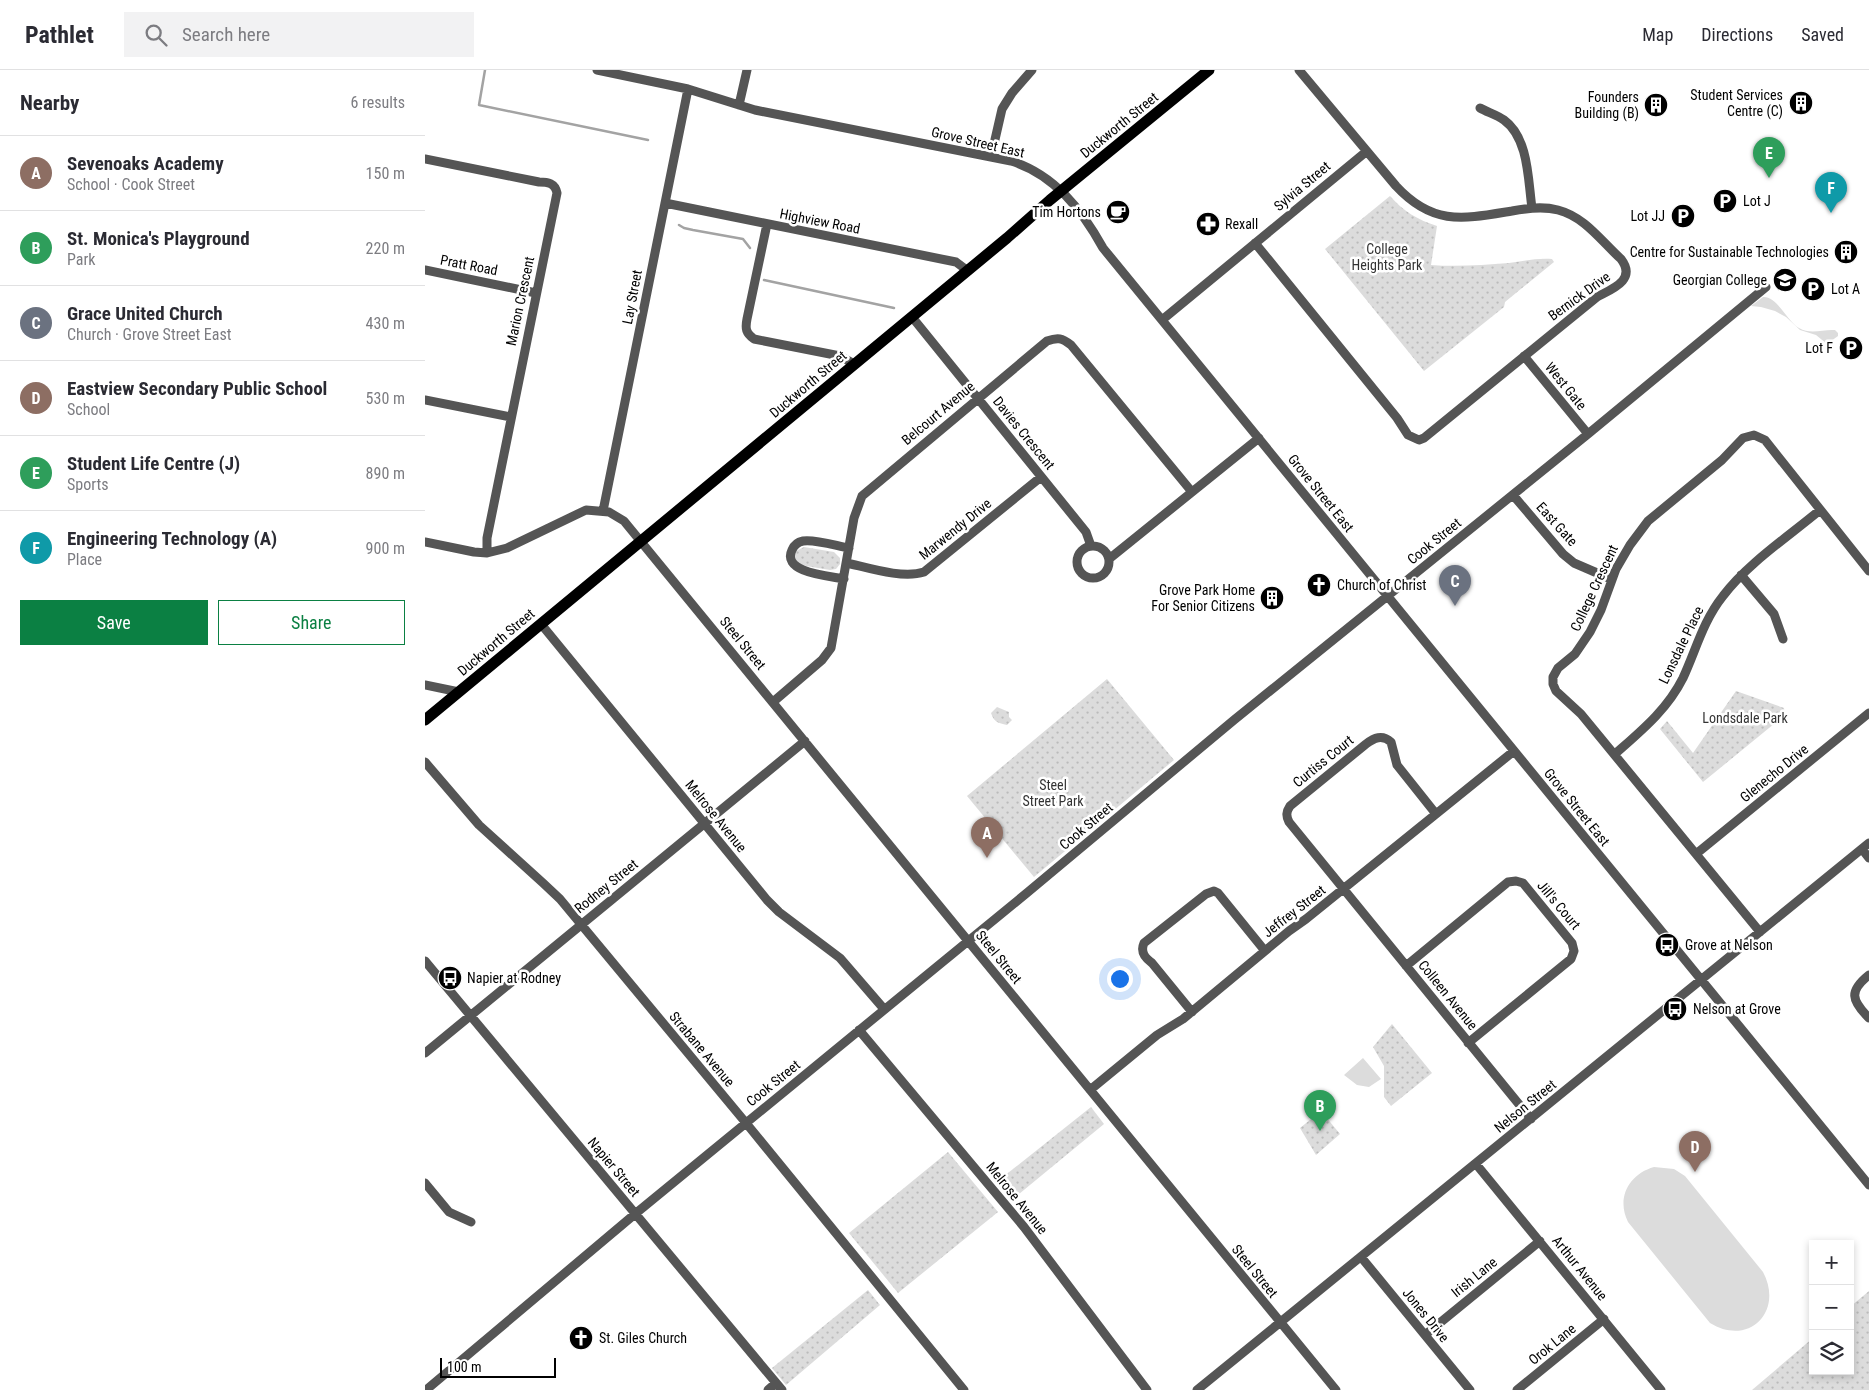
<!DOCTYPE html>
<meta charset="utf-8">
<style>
:root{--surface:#fff;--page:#f2f2f3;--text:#2b2b33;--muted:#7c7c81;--line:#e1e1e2;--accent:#0b8043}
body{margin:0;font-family:"Roboto Condensed",sans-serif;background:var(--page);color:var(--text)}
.controls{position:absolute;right:15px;bottom:15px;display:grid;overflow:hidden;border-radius:0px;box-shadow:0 2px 8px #0003}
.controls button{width:45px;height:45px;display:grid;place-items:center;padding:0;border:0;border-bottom:1px solid var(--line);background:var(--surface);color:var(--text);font:25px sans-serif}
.scale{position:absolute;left:15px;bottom:12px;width:116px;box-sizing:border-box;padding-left:5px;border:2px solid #000;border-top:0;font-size:14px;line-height:18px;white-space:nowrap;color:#000;-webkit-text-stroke:4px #fff;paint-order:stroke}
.you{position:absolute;left:694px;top:908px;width:18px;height:18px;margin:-12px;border:4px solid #fff;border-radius:50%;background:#1a73e8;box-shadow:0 0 0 8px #1a73e833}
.badge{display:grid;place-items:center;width:32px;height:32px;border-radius:50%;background:var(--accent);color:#fff;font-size:16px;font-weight:700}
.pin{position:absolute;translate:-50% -41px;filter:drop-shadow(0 1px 2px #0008)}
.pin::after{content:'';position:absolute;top:26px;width:18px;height:15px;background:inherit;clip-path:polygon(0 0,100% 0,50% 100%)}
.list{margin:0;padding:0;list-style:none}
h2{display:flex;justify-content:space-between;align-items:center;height:65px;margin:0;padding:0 20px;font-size:21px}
h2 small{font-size:16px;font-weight:400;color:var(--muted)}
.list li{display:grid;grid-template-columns:32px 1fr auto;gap:15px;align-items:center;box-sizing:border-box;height:75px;padding:0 20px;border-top:1px solid var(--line)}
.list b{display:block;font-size:19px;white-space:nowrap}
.list p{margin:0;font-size:16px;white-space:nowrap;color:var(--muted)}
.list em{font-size:16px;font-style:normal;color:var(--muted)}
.actions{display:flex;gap:10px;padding:15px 20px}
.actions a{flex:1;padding:11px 0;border:1px solid var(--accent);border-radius:0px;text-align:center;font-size:18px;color:var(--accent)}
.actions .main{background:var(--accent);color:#fff}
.icon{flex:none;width:28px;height:28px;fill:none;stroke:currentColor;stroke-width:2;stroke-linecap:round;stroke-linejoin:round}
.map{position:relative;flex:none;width:1444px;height:1320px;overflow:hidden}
header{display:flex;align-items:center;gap:30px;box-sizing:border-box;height:70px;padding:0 25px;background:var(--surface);border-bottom:1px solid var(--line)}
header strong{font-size:24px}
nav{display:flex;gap:28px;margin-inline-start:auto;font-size:18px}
.search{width:350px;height:45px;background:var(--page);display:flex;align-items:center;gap:12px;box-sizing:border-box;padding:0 18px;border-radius:0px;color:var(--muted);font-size:19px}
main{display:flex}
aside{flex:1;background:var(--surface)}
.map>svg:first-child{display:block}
</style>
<header>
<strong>Pathlet</strong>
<div class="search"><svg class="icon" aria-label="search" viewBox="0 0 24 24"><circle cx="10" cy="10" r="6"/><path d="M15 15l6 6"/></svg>Search here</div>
<nav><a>Map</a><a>Directions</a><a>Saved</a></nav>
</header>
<main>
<aside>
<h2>Nearby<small>6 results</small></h2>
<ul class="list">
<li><span class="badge" style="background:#8d6e63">A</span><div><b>Sevenoaks Academy</b><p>School · Cook Street</p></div><em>150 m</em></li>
<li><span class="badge" style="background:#2e9e5b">B</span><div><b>St. Monica's Playground</b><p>Park</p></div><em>220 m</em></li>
<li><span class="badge" style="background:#6b7280">C</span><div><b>Grace United Church</b><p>Church · Grove Street East</p></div><em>430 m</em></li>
<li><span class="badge" style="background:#8d6e63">D</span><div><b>Eastview Secondary Public School</b><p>School</p></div><em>530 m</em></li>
<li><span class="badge" style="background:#2e9e5b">E</span><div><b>Student Life Centre (J)</b><p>Sports</p></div><em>890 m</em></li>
<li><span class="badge" style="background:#0f9aa8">F</span><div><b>Engineering Technology (A)</b><p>Place</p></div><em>900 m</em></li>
</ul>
<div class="actions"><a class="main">Save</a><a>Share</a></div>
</aside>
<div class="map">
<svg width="1444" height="1320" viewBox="0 0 1444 1320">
<defs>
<pattern id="park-dots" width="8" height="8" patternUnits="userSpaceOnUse" patternTransform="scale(1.25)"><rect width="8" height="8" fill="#dcdcdc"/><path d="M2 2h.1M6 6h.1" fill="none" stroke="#bbb" stroke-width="1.8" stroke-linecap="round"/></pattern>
</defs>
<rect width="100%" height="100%" fill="#fff"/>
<!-- grass -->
<path fill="#dcdcdc" d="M1338 227C1352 226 1362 251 1374 258 1386 265 1398 259 1410 260L1413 263V266L1402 274 1391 265 1375 260 1361 247 1350 241 1336 237 1326 236Z
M938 988 956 1009 944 1017 932 1015 919 1005Z
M1229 1097 1249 1099 1260 1106 1338 1202C1359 1241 1324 1277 1285 1253L1203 1152C1191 1128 1204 1104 1229 1097Z"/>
<!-- park -->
<path fill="url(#park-dots)" d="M965 126C978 141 993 150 1012 156L1006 195C1032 197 1058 195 1084 193 1099 191 1112 188 1127 189L1129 192 1080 232 1079 237 999 301 900 179Z
M379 477 409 482 415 488V494L411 499 405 500 375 495 369 488 371 481Z
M682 609 749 690 609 807 542 726Z
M1311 621 1359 638 1360 645 1278 712 1235 659 1242 651 1268 683Z
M572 637 584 642V647L587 650 582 655C573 653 569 652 566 643Z
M967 954 1007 1003 966 1036 959 1027V996L948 977Z
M666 1037 679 1054 588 1129 573 1111Z
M896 1041 915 1064 891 1085 875 1058Z
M523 1082 573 1142 473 1223 424 1163Z
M443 1220 455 1235 361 1315 347 1298Z
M1444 1221V1320H1327L1388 1268V1301H1425V1237Z"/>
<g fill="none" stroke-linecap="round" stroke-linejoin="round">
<!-- stream -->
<path stroke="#a3a3a3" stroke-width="2.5" d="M60 0 54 35 223 70
M254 155 259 158 268 160 318 169 325 178
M339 210 469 238"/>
<!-- minor -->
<path stroke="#555" stroke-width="9" d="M172 0 263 19 330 40 586 91C629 104 657 140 678 178L1444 1115
M314 35 322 0
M1055 38C1062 42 1072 45 1079 50 1104 68 1103 111 1107 138
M566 87 577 39 587 23 607 0
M0 89 114 112C123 112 130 113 132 123L62 468V483
M240 133 531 192 543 201
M342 154 322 249C320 259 321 263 329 269L415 286 429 294
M830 173 972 348 983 365 994 370 999 368 1172 227C1187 219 1212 210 1196 189 1176 171 1160 147 1133 140 1118 136 1103 138 1087 141 1038 149 1008 156 971 116L874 0
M0 200 111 223
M487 247 661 462 666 476
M737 250 942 81
M1099 286 1163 364
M0 330 86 347
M1088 425 1138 484 1149 493 1186 509
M178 441 263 19
M0 472 49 482 62 483 82 478 161 440 184 442 199 451 911 1320
M652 492a16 16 0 1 1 32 0a16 16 0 1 1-32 0Z
M684 489 834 368
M422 493C444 498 478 509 499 502L616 407
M1316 505 1349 544 1358 569
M419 509C405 506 356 503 367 480 369 475 373 472 378 471 390 469 412 476 424 478
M116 554 342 830 354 842 415 888 459 939
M0 615 34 622
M348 632 397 590 406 578 429 448 437 426 622 271C633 267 637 268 646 275L767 422
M1190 684C1216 661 1242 640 1258 608 1271 580 1278 551 1298 526 1322 494 1364 466 1395 440
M0 692 54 755 118 813 135 829 321 1053 539 1320
M1011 744 972 695 966 672C957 664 949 668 941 674L865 736C861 742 861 746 864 752L1106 1049
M1437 779 1444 788
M1271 784 1444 643
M1335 862 1156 644 1131 621 1128 614V607L1133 598 1150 584 1165 562 1176 540 1191 499 1205 475 1223 451 1297 390 1318 368 1329 365 1340 370 1444 501
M0 891 357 1320
M981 896 1083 812 1091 811 1098 813 1147 873 1149 881 1146 889 1043 973
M1444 905C1424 921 1426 930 1444 948
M767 942 727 893C720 888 715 882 719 873L781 824 789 821 793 823 840 881
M434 960 599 1157 722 1320
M0 983 380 671
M665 1020 732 965 758 949 864 861 881 849 1089 681
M1051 1094 1236 1320
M0 1113 24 1142 46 1152
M936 1187 1045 1320
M1000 1265 1115 1171
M1 1320 210 1144 603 822 809 650 1163 364 1341 217
M343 1320 351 1313
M772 1320 1444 773
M1092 1320 1179 1249"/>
<!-- major -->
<path stroke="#000" stroke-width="11" d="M0 650 582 168 625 130 784 0"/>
</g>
<!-- icons -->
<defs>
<g id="building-disc" transform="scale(1.25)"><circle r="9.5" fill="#000" stroke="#fff"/><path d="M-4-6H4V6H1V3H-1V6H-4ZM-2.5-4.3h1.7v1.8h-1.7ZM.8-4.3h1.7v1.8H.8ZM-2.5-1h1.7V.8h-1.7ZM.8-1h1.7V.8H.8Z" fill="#fff"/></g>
<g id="parking-disc" transform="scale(1.25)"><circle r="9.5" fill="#000" stroke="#fff"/><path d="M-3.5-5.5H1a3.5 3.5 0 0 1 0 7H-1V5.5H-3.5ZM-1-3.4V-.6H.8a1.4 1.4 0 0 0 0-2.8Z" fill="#fff"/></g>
<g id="cafe-disc" transform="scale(1.25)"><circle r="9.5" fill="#000" stroke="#fff"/><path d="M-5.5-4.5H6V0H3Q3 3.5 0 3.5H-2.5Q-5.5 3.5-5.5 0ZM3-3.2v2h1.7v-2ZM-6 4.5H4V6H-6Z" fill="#fff"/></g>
<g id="pharmacy-disc" transform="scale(1.25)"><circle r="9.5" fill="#000" stroke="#fff"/><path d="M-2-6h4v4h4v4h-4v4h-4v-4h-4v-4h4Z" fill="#fff"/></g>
<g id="university-disc" transform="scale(1.25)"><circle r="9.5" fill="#000" stroke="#fff"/><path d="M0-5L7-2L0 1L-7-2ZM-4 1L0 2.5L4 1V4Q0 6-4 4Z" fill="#fff"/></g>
<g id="church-disc" transform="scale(1.25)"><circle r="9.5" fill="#000" stroke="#fff"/><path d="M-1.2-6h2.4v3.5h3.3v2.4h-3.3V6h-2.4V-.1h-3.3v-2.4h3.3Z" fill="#fff"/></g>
<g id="bus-disc" transform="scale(1.25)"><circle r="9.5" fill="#000" stroke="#fff"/><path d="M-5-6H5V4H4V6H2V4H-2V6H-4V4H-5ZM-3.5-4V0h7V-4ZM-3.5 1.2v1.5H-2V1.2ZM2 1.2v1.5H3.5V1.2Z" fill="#fff"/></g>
</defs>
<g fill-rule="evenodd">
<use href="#building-disc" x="1376" y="33"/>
<use href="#building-disc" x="1231" y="35"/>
<use href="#parking-disc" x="1300" y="131"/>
<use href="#cafe-disc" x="693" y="142"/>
<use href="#parking-disc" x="1258" y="146"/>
<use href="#pharmacy-disc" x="783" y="154"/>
<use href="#building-disc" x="1421" y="182"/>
<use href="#university-disc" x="1360" y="210"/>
<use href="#parking-disc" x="1388" y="219"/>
<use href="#parking-disc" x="1426" y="278"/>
<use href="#church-disc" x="894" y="515"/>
<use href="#building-disc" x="847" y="528"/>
<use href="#bus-disc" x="1242" y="875"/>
<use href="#bus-disc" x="25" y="908"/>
<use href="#bus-disc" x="1250" y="939"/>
<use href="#church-disc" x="156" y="1268"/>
</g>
<g text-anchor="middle" stroke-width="5" stroke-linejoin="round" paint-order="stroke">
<!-- poi labels -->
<g font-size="14" fill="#000" stroke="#fff" text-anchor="end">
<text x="1358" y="30">Student Services<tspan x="1358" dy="16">Centre (C)</tspan></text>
<text x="1214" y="32">Founders<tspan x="1214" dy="16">Building (B)</tspan></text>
<text x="1318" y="136" text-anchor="start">Lot J</text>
<text x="676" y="147">Tim Hortons</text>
<text x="1240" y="151">Lot JJ</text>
<text x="800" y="159" text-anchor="start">Rexall</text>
<text x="1404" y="187">Centre for Sustainable Technologies</text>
<text x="1342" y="215">Georgian College</text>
<text x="1406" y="224" text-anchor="start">Lot A</text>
<text x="1408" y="283">Lot F</text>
<text x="912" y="520" text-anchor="start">Church of Christ</text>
<text x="830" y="525">Grove Park Home<tspan x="830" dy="16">For Senior Citizens</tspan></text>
<text x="1260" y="880" text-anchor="start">Grove at Nelson</text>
<text x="42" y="913" text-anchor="start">Napier at Rodney</text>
<text x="1268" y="944" text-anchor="start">Nelson at Grove</text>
<text x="174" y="1273" text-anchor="start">St. Giles Church</text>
</g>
<!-- street labels -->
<g font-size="14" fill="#000" stroke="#fff">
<text transform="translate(694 55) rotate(-39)" y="5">Duckworth Street</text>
<text transform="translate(553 72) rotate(13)" y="5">Grove Street East</text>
<text transform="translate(877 116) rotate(-40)" y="5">Sylvia Street</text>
<text transform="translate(395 151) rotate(11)" y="5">Highview Road</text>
<text transform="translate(44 195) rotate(11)" y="5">Pratt Road</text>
<text transform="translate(1154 226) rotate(-36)" y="5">Bernick Drive</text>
<text transform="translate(207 227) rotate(-79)" y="5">Lay Street</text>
<text transform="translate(95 231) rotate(-78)" y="5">Marion Crescent</text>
<text transform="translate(383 314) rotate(-40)" y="5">Duckworth Street</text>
<text transform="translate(1141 316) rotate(51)" y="5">West Gate</text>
<text transform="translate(513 343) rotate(-40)" y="5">Belcourt Avenue</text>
<text transform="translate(599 363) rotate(51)" y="5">Davies Crescent</text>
<text transform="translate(896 423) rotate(51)" y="5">Grove Street East</text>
<text transform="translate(1132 454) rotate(48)" y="5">East Gate</text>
<text transform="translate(530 459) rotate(-39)" y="5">Marwendy Drive</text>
<text transform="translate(1009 471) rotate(-39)" y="5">Cook Street</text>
<text transform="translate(1169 518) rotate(-65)" y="5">College Crescent</text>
<text transform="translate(71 572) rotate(-40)" y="5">Duckworth Street</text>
<text transform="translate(318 573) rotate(51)" y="5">Steel Street</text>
<text transform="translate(1256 575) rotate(-64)" y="5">Lonsdale Place</text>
<text transform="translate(898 691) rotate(-39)" y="5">Curtiss Court</text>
<text transform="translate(1349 703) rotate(-39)" y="5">Glenecho Drive</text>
<text transform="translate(1152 737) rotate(51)" y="5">Grove Street East</text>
<text transform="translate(291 746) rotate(51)" y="5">Melrose Avenue</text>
<text transform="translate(661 756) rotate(-40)" y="5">Cook Street</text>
<text transform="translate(181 816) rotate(-39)" y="5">Rodney Street</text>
<text transform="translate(1134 835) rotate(50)" y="5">Jill's Court</text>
<text transform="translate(869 841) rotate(-38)" y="5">Jeffrey Street</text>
<text transform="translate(574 887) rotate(51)" y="5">Steel Street</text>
<text transform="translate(1023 925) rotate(51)" y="5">Colleen Avenue</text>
<text transform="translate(277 979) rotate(50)" y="5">Strabane Avenue</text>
<text transform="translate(348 1013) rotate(-39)" y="5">Cook Street</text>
<text transform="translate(1100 1036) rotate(-39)" y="5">Nelson Street</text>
<text transform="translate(189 1097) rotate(50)" y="5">Napier Street</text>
<text transform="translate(592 1128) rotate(51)" y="5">Melrose Avenue</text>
<text transform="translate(1155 1198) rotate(51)" y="5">Arthur Avenue</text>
<text transform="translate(830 1201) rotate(51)" y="5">Steel Street</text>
<text transform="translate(1049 1207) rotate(-39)" y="5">Irish Lane</text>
<text transform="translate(1001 1245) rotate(51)" y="5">Jones Drive</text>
<text transform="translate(1127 1274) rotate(-39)" y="5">Orok Lane</text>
</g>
<!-- park labels -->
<g font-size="14" fill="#333" stroke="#fff">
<text x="962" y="184">College<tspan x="962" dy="16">Heights Park</tspan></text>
<text x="1320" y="653">Londsdale Park</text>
<text x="628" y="720">Steel<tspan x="628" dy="16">Street Park</tspan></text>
</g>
</g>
</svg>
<div class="controls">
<button>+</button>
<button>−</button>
<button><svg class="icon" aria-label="layers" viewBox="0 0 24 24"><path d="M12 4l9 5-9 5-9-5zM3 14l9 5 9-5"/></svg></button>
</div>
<div class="scale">100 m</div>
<div class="you"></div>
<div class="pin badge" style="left:562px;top:788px;background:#8d6e63">A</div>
<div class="pin badge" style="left:895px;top:1061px;background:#2e9e5b">B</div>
<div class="pin badge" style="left:1030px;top:536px;background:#6b7280">C</div>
<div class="pin badge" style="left:1270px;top:1102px;background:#8d6e63">D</div>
<div class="pin badge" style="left:1344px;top:108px;background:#2e9e5b">E</div>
<div class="pin badge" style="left:1406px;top:143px;background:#0f9aa8">F</div>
</div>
</main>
